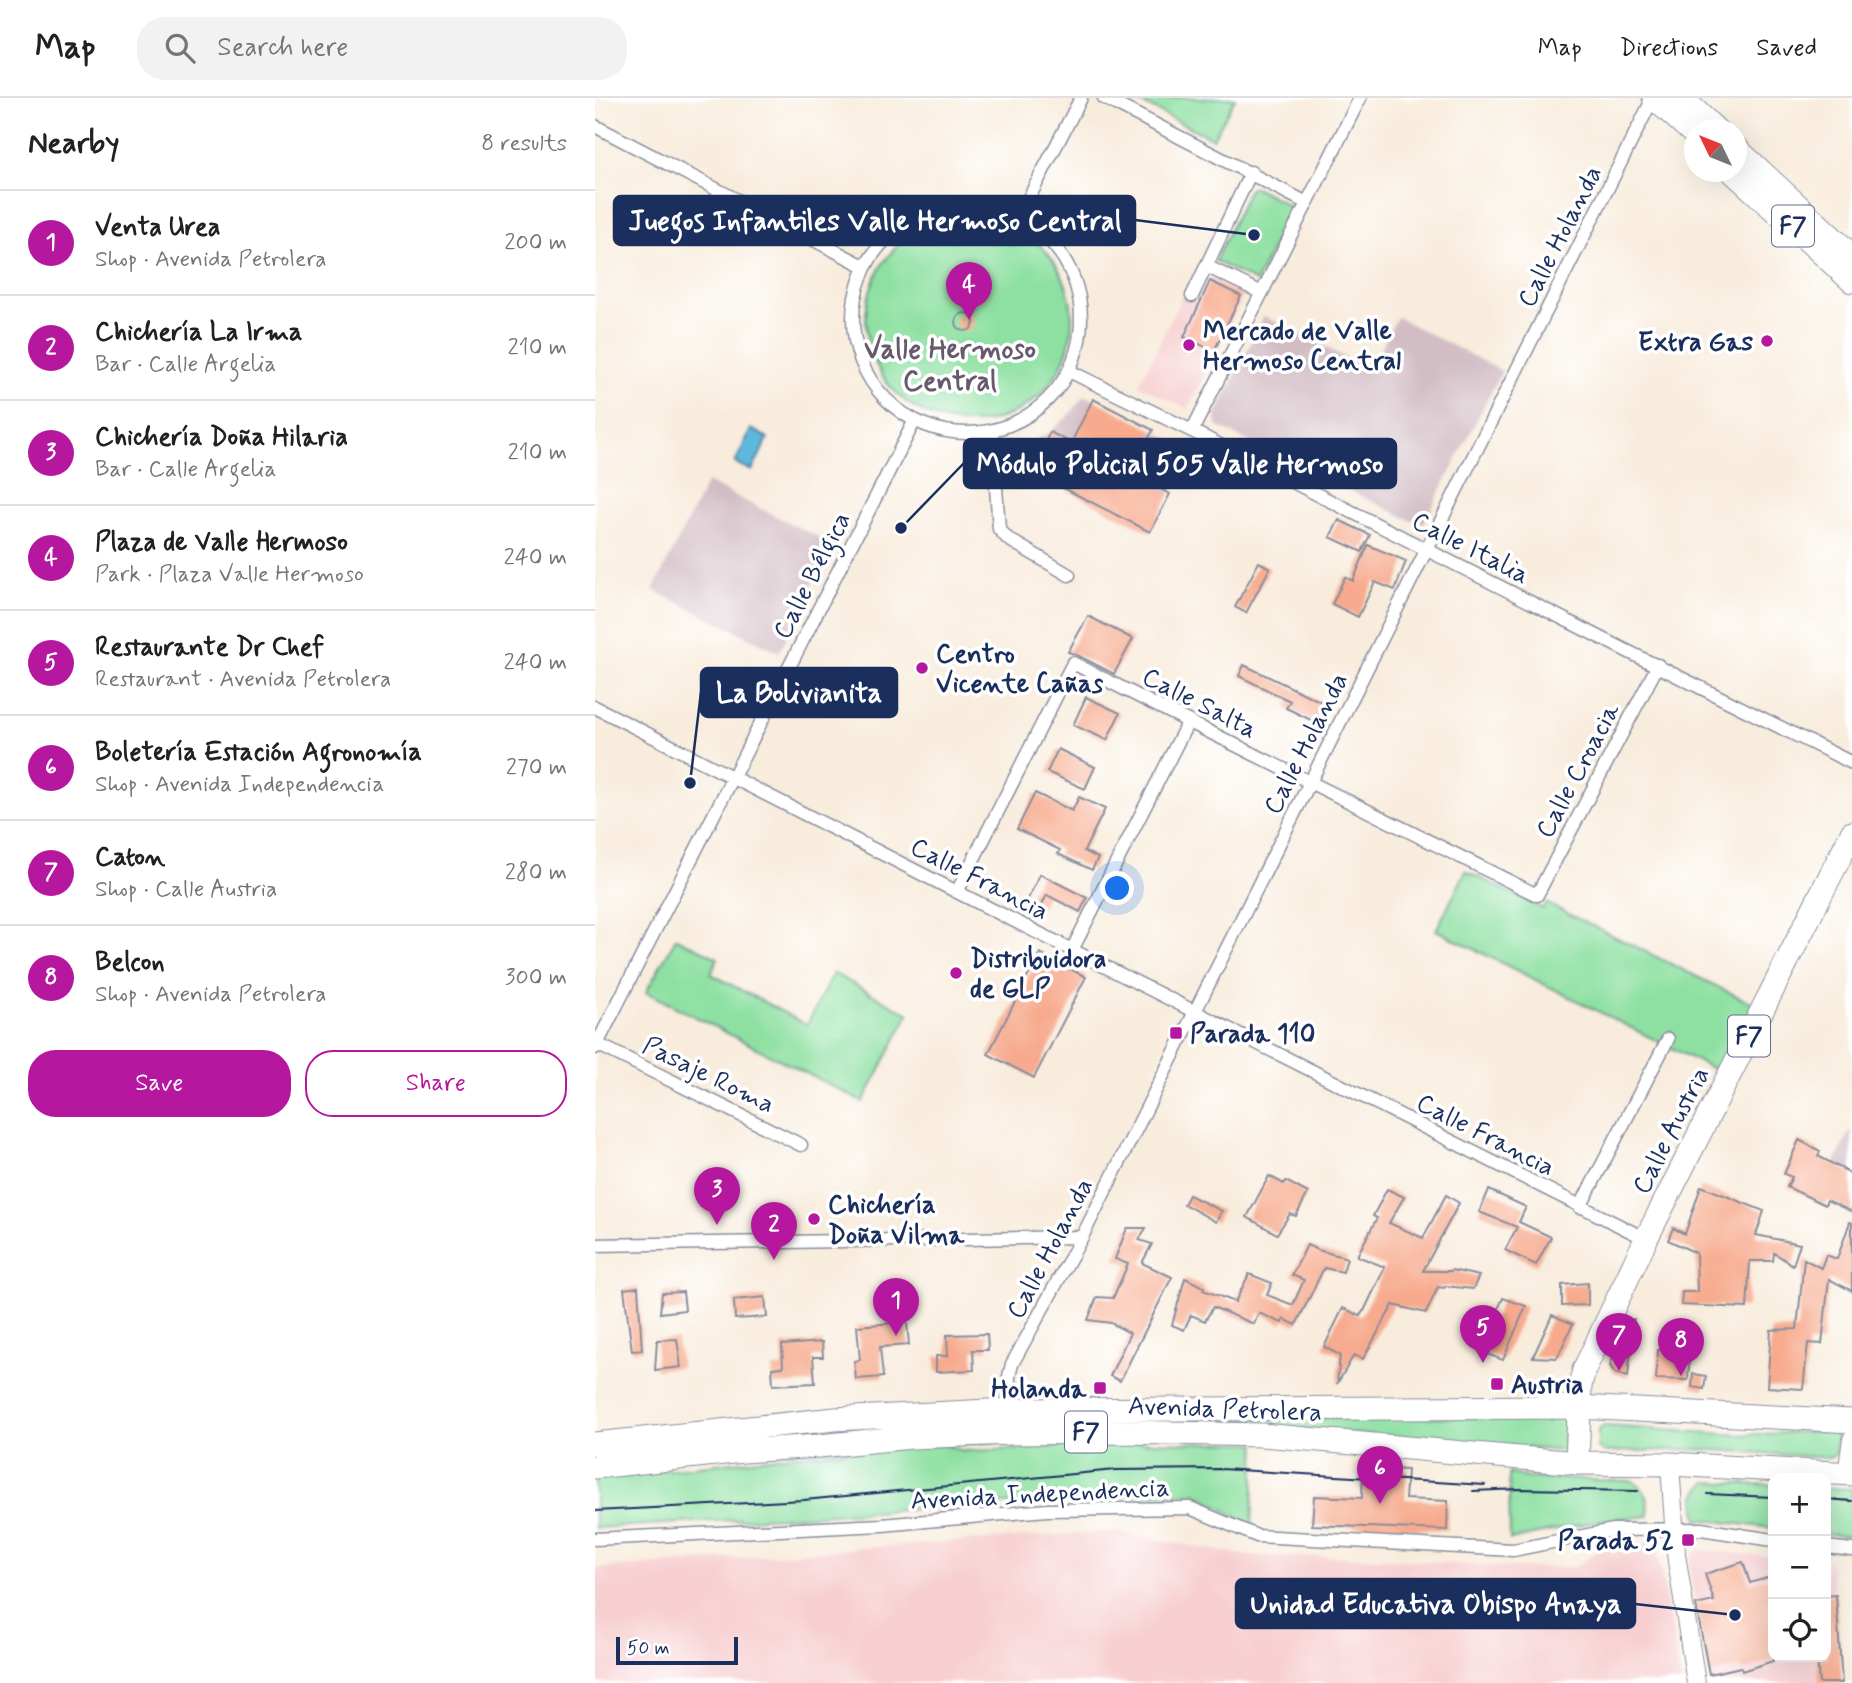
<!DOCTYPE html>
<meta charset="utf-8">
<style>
:root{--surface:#fff;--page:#f2f2f2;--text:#202124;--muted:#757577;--line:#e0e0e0;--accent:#b5179e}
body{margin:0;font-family:Mynerve,sans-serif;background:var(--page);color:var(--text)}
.controls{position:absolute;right:21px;bottom:21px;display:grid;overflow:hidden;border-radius:14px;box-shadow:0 7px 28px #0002}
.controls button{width:63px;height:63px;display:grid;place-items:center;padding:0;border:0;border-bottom:2px solid var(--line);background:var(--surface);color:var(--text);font:35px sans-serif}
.compass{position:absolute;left:1089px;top:21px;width:63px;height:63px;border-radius:50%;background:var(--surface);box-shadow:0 7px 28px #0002;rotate:313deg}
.scale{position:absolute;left:21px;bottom:18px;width:122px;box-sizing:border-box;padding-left:7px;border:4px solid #1b2f5e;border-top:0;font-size:19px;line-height:24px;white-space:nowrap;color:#1b2f5e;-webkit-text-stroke:5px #fff;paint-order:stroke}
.you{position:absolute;left:523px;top:791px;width:24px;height:24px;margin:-18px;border:5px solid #fff;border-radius:50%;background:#1a73e8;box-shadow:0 0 0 10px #1a73e833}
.badge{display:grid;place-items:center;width:46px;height:46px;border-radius:50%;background:var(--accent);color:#fff;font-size:23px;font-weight:700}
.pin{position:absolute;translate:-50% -58px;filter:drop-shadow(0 2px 4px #0008)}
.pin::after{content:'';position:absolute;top:37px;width:24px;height:21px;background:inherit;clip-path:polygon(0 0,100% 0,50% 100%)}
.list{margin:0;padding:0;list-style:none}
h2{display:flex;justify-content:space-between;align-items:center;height:91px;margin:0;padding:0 28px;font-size:30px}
h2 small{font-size:23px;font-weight:400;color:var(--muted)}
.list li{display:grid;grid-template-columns:46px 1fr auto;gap:21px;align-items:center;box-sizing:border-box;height:105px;padding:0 28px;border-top:2px solid var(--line)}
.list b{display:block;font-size:26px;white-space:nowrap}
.list p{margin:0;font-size:23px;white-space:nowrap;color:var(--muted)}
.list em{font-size:23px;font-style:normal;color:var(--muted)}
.actions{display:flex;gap:14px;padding:21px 28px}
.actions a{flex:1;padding:16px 0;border:2px solid var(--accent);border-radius:28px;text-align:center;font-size:24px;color:var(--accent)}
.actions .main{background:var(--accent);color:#fff}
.icon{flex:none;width:38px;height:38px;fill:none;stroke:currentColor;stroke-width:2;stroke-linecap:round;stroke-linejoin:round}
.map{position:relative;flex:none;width:1257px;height:1585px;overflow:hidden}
header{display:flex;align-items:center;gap:42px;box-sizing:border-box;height:98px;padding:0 35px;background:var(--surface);border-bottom:2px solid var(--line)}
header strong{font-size:33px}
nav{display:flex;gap:38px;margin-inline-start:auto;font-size:24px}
.search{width:490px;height:63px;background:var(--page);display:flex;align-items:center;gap:18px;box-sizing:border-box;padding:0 24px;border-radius:28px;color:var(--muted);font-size:26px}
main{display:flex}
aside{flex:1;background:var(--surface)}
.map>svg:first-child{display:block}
</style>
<header>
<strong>Map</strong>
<div class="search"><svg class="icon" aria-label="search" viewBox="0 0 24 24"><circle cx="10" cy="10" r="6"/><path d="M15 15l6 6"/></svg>Search here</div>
<nav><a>Map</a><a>Directions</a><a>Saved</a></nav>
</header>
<main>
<aside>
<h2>Nearby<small>8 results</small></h2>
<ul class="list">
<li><span class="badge">1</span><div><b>Venta Urea</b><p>Shop · Avenida Petrolera</p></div><em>200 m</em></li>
<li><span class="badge">2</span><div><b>Chichería La Irma</b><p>Bar · Calle Argelia</p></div><em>210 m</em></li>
<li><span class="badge">3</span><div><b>Chichería Doña Hilaria</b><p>Bar · Calle Argelia</p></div><em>210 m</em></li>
<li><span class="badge">4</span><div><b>Plaza de Valle Hermoso</b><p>Park · Plaza Valle Hermoso</p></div><em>240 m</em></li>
<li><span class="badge">5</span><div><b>Restaurante Dr Chef</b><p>Restaurant · Avenida Petrolera</p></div><em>240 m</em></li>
<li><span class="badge">6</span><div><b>Boletería Estación Agronomía</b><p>Shop · Avenida Independencia</p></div><em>270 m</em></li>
<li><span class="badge">7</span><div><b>Caton</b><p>Shop · Calle Austria</p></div><em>280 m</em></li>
<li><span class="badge">8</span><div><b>Belcon</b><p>Shop · Avenida Petrolera</p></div><em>300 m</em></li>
</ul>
<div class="actions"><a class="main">Save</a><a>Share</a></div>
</aside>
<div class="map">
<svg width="1257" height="1585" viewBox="0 0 1257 1585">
<rect width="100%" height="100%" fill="#fff"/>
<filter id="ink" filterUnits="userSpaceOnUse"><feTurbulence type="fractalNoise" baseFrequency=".0143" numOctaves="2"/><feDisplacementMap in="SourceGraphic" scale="14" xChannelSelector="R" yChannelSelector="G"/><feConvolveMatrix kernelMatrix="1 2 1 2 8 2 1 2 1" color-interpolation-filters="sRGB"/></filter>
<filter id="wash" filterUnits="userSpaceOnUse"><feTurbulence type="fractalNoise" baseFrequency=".00686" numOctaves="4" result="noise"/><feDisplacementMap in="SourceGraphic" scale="28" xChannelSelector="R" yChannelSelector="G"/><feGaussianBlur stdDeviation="1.57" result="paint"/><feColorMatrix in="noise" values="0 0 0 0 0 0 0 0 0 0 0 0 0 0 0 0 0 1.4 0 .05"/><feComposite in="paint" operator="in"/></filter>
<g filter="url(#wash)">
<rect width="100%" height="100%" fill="#f8ecdc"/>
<!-- built -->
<path fill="#f7cfd0" d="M616 179 650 195 593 311 544 287 587 198 603 206Z
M521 1433 584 1446 656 1458 767 1459 918 1470 979 1469 1013 1446 1061 1445 1086 1585H0V1471L266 1450Z
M1105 1452 1178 1459V1559H1231V1464H1235L1243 1526 1247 1585H1116L1094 1469 1096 1459 1099 1455Z"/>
<!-- industrial -->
<path fill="#d2bdc5" d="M669 218 775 272 802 219 907 273 829 425 817 423 622 328 621 317Z
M489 298 498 301 598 353 555 434 417 362 420 351 455 334 475 316Z
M112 384 237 446 184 554 58 492Z
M1257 1030V1074L1239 1066Z"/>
<!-- green -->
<path fill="#8de0a1" stroke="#548880" stroke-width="2" d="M536 0H640L618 41Z
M657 89H660L693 107 696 110 661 184 620 163 654 91Z
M271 222a103 103 0 1 1 206 0a103 103 0 1 1-206 0Z
M871 773 948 811 951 805 1160 907 1126 975 841 832Z
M81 840 123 860 116 876 212 927 238 875 314 916 268 1004 51 894Z
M967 1319 969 1321V1353L710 1331 0 1362V1355L311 1325 403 1321Z
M1009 1328 1145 1337 1231 1333 1238 1335 1242 1339 1240 1356 1235 1360 1106 1351 1009 1354 1003 1350V1332Z
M507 1344 661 1345 657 1428 600 1395 0 1430V1385L2 1380 190 1358 347 1346 369 1353 427 1351Z
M914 1375 932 1380 1037 1383C1053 1392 1052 1400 1054 1418L1007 1422 915 1442Z
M1112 1384 1178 1387V1430L1103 1421C1099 1402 1097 1397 1112 1384Z
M1231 1390 1257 1391V1439L1231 1436Z"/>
<!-- water -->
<path fill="#5db9db" stroke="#3c749c" stroke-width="2" d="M156 331 173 340 157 373 140 365Z"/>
<g id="blocks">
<!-- building -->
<path fill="#f7aa8d" d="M615 183 646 198 619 253 589 239Z
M361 224a9 9 0 1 1 18 0a9 9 0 1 1-18 0Z
M498 301 558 332 536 375 575 396 555 434 435 373 455 334 476 345Z
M744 422 775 437 767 454 735 439Z
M773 447 811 463 800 492 780 484 763 519 737 506 750 479 758 483Z
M664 464 675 470 651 515 640 509Z
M493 518 538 541 519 576 482 557 473 554Z
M649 567 731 606 722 625 691 610 695 603 644 578Z
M491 599 525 615 512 642 478 627Z
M463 651 500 669 490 691 452 674Z
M440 695 477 713 484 699 510 711 489 753 503 760 497 772 463 756 465 752 422 731Z
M445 776 492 800 485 814 452 797 441 818 428 811Z
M445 855 491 879 439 980 393 956Z
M1204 1042 1225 1053 1223 1058 1257 1076V1114L1232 1102 1230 1107 1192 1089 1197 1079 1189 1076Z
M674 1078 689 1086 691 1083 713 1095 701 1118 695 1116 682 1136 652 1119Z
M1106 1088 1169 1113 1161 1137 1205 1146 1198 1167 1179 1155 1178 1163H1155L1152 1210 1086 1207 1087 1194H1102L1101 1155 1073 1142 1078 1130 1090 1136Z
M792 1091 809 1099 794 1125 828 1140 851 1097 864 1105 828 1173H856L857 1172 884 1178 878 1191 850 1188 849 1190 843 1189 831 1215 798 1207 768 1261 759 1257 742 1286 745 1257 729 1249 748 1210 765 1218 768 1213H769L790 1169 762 1158 782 1120 778 1118Z
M894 1092 931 1109 924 1124 956 1139 941 1167 910 1152 922 1129 884 1114Z
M594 1097 627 1113 621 1124 589 1106Z
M1255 1124 1257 1125V1193L1234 1181 1227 1246 1213 1245 1208 1291 1172 1289 1176 1232 1202 1231 1209 1161 1226 1170 1231 1157 1242 1161Z
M532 1130H551L544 1142 557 1146 547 1165 577 1179 525 1283 515 1278 535 1235 516 1225 493 1222 502 1199 518 1200 533 1166 520 1161Z
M712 1147 723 1152 752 1160 748 1174 729 1170 701 1227 689 1221 687 1225 664 1215 659 1226 618 1209 610 1223 596 1217 589 1232 577 1227 590 1180 609 1189 608 1192 640 1204 654 1176 677 1185 672 1197 698 1207 709 1182 697 1177Z
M993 1185V1207L967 1208V1187Z
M43 1189 47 1252 37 1253 29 1191Z
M88 1194 90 1212 65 1215 67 1195Z
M170 1199 172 1219 140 1221 139 1202Z
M908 1200 931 1208 908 1262 884 1253Z
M957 1217 978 1226 962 1260 938 1259Z
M1038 1221H1039L1033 1279 1020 1275 1015 1268 1017 1261Z
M312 1224 314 1247 285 1249 288 1279 261 1281 259 1263 265 1262 262 1228Z
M392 1236 393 1252H378L379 1272 341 1274V1258H353L352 1237Z
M82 1241 86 1269 60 1272 62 1242Z
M227 1244 228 1259H218L220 1285 178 1287 177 1270 188 1269 187 1247Z
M1063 1252 1095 1253 1093 1282 1061 1281Z
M1098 1276 1111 1278 1109 1291 1097 1289Z
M768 1369 812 1372 810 1401 853 1403 852 1432 717 1427 719 1398 767 1400Z
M1148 1464 1155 1485 1178 1478V1563L1147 1573 1146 1569 1114 1576 1101 1507 1119 1503 1110 1476Z
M1241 1497 1247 1585H1224L1222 1559H1231V1498Z"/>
</g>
</g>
<g filter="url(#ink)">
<use href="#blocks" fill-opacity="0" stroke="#8a8e9d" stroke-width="2"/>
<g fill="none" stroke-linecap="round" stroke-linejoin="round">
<!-- street casing -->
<g stroke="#8a8e9d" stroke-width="15">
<path id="street" d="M509 0 712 105
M0 28 269 168
M258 221a114 114 0 1 1 228 0a114 114 0 1 1-228 0Z
M425 117 486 0
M611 168 667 195
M597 198 656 74
M474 273 597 333 1032 553 1257 665
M597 333 765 0
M397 334 404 431 413 441 474 477
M0 609 362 794 1051 1141
M362 794 478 565C632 644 788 720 942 797L1063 567
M477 852 593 624
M2 946 206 1047
M0 950 319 324
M985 1109 1073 941
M0 1147 487 1139
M413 1312 414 1278 417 1266 487 1139 1058 0
M0 1441 287 1427 452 1412 595 1410 662 1438 918 1452 1018 1432 1106 1431 1178 1442
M1231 1449 1257 1452"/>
</g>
<!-- secondary casing -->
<g stroke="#8a8e9d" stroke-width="20">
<path id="secondary" d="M1075 1366 1081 1456 1101 1585
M1252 1376 1257 1341"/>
</g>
<!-- highway casing -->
<g stroke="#8a8e9d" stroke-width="25">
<path id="highway" d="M1059 0 1100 37
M1087 0 1121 32
M1142 51 1257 158
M1138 74 1257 183
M0 1346 240 1321 413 1312 984 1309 1257 1323
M982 1365 985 1288 989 1272 1051 1141 1257 735
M0 1369 148 1353 224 1348 316 1339 416 1335 527 1334 667 1337 982 1365 1075 1366 1257 1376"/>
</g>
<!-- street -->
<use href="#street" stroke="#fff" stroke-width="12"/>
<!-- secondary -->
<use href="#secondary" stroke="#fff" stroke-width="18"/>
<!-- highway -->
<use href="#highway" stroke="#fff" stroke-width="23"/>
<!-- tram -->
<path stroke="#1b2f5e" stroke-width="2" d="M878 1393 925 1391 1043 1393
M1112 1396 1178 1399
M1231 1401 1257 1403
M0 1413 209 1402 520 1372 626 1371 890 1387"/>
</g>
</g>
<!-- markers -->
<g fill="#b5179e" stroke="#fff" stroke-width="2.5">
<circle cx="1172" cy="243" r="7"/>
<circle cx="594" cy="247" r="7"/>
<circle cx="327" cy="570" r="7"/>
<circle cx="361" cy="875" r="7"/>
<rect x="574" y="928" width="14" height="14" rx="3.5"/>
<circle cx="219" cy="1121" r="7"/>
<rect x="895" y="1279" width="14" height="14" rx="3.5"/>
<rect x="498" y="1283" width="14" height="14" rx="3.5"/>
<rect x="1086" y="1435" width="14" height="14" rx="3.5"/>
</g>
<g text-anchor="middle" stroke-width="7" stroke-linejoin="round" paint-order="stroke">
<!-- shield labels -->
<g fill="#fff" stroke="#5f6d8e" stroke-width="2">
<rect x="1177" y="107.5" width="42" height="41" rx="5"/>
<rect x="1133" y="917.5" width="42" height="41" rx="5"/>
<rect x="470" y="1313.5" width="42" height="41" rx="5"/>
</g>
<g font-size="24" font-weight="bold" fill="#1b2f5e">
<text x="1198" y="136">F7</text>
<text x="1154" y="946">F7</text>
<text x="491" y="1342">F7</text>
</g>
<!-- street labels -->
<g font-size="26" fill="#1b2f5e" stroke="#fff">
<text transform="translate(964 138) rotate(-63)" y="9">Calle Holanda</text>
<text transform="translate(876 449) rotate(27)" y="9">Calle Italia</text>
<text transform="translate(216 477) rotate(-63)" y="9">Calle Bélgica</text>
<text transform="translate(605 604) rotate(27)" y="9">Calle Salta</text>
<text transform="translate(710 645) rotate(-63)" y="9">Calle Holanda</text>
<text transform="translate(982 672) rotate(-62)" y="9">Calle Croacia</text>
<text transform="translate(385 780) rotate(27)" y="9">Calle Francia</text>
<text transform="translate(114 976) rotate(26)" y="9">Pasaje Roma</text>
<text transform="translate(1075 1032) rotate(-63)" y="9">Calle Austria</text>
<text transform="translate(891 1036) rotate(27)" y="9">Calle Francia</text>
<text transform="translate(454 1150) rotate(-62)" y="9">Calle Holanda</text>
<text transform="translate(630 1310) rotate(2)" y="9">Avenida Petrolera</text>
<text transform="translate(445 1395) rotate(-3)" y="9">Avenida Independencia</text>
</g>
<!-- poi labels -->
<g font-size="26" font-weight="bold" fill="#1b2f5e" stroke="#fff" text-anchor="start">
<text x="608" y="241">Mercado de Valle<tspan x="608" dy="30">Hermoso Central</tspan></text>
<text x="1158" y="252" text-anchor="end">Extra Gas</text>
<text x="341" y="564">Centro<tspan x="341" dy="30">Vicente Cañas</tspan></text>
<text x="375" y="869">Distribuidora<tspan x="375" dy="30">de GLP</tspan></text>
<text x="595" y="944">Parada 110</text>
<text x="233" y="1115">Chichería<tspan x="233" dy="30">Doña Vilma</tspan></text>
<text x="916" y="1295">Austria</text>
<text x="491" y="1299" text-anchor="end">Holanda</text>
<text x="1079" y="1451" text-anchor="end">Parada 52</text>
</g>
<!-- neighbourhood labels -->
<g font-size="28" font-weight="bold" fill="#685a6e" stroke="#fff">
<text x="355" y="260">Valle Hermoso<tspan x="355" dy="32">Central</tspan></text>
</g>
</g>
<!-- callouts -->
<path fill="none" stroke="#1b2f5e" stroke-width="2.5" d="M659 137L540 122M306 430L369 365M95 685L106 594M1140 1517L1040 1506"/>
<g fill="#1b2f5e" stroke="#fff" stroke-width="2.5">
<circle cx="659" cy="137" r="7"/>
<circle cx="306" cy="430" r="7"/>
<circle cx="95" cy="685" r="7"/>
<circle cx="1140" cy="1517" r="7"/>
</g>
<g fill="#1b2f5e" stroke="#1b2f5e" stroke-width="2.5">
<rect x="19" y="98" width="521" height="49" rx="7"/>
<rect x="369" y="341" width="432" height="49" rx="7"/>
<rect x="106" y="570" width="196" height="49" rx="7"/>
<rect x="641" y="1481" width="399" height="49" rx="7"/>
</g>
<g font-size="28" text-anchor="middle" font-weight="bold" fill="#fff">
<text x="280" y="132">Juegos Infantiles Valle Hermoso Central</text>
<text x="585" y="375">Módulo Policial 505 Valle Hermoso</text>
<text x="204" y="604">La Bolivianita</text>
<text x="841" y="1515">Unidad Educativa Obispo Anaya</text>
</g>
</svg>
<div class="controls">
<button>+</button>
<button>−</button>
<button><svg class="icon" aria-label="locate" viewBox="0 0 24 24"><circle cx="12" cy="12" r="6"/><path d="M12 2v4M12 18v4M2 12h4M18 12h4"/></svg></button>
</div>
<svg class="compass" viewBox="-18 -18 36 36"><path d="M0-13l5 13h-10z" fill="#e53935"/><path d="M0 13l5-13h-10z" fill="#757577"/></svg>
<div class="scale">50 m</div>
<div class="you"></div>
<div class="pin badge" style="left:301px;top:1238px">1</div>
<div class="pin badge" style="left:179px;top:1162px">2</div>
<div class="pin badge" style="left:122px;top:1127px">3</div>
<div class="pin badge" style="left:374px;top:222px">4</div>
<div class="pin badge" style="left:888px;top:1265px">5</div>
<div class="pin badge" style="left:785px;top:1406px">6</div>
<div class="pin badge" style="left:1024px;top:1273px">7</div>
<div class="pin badge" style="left:1086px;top:1278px">8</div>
</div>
</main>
